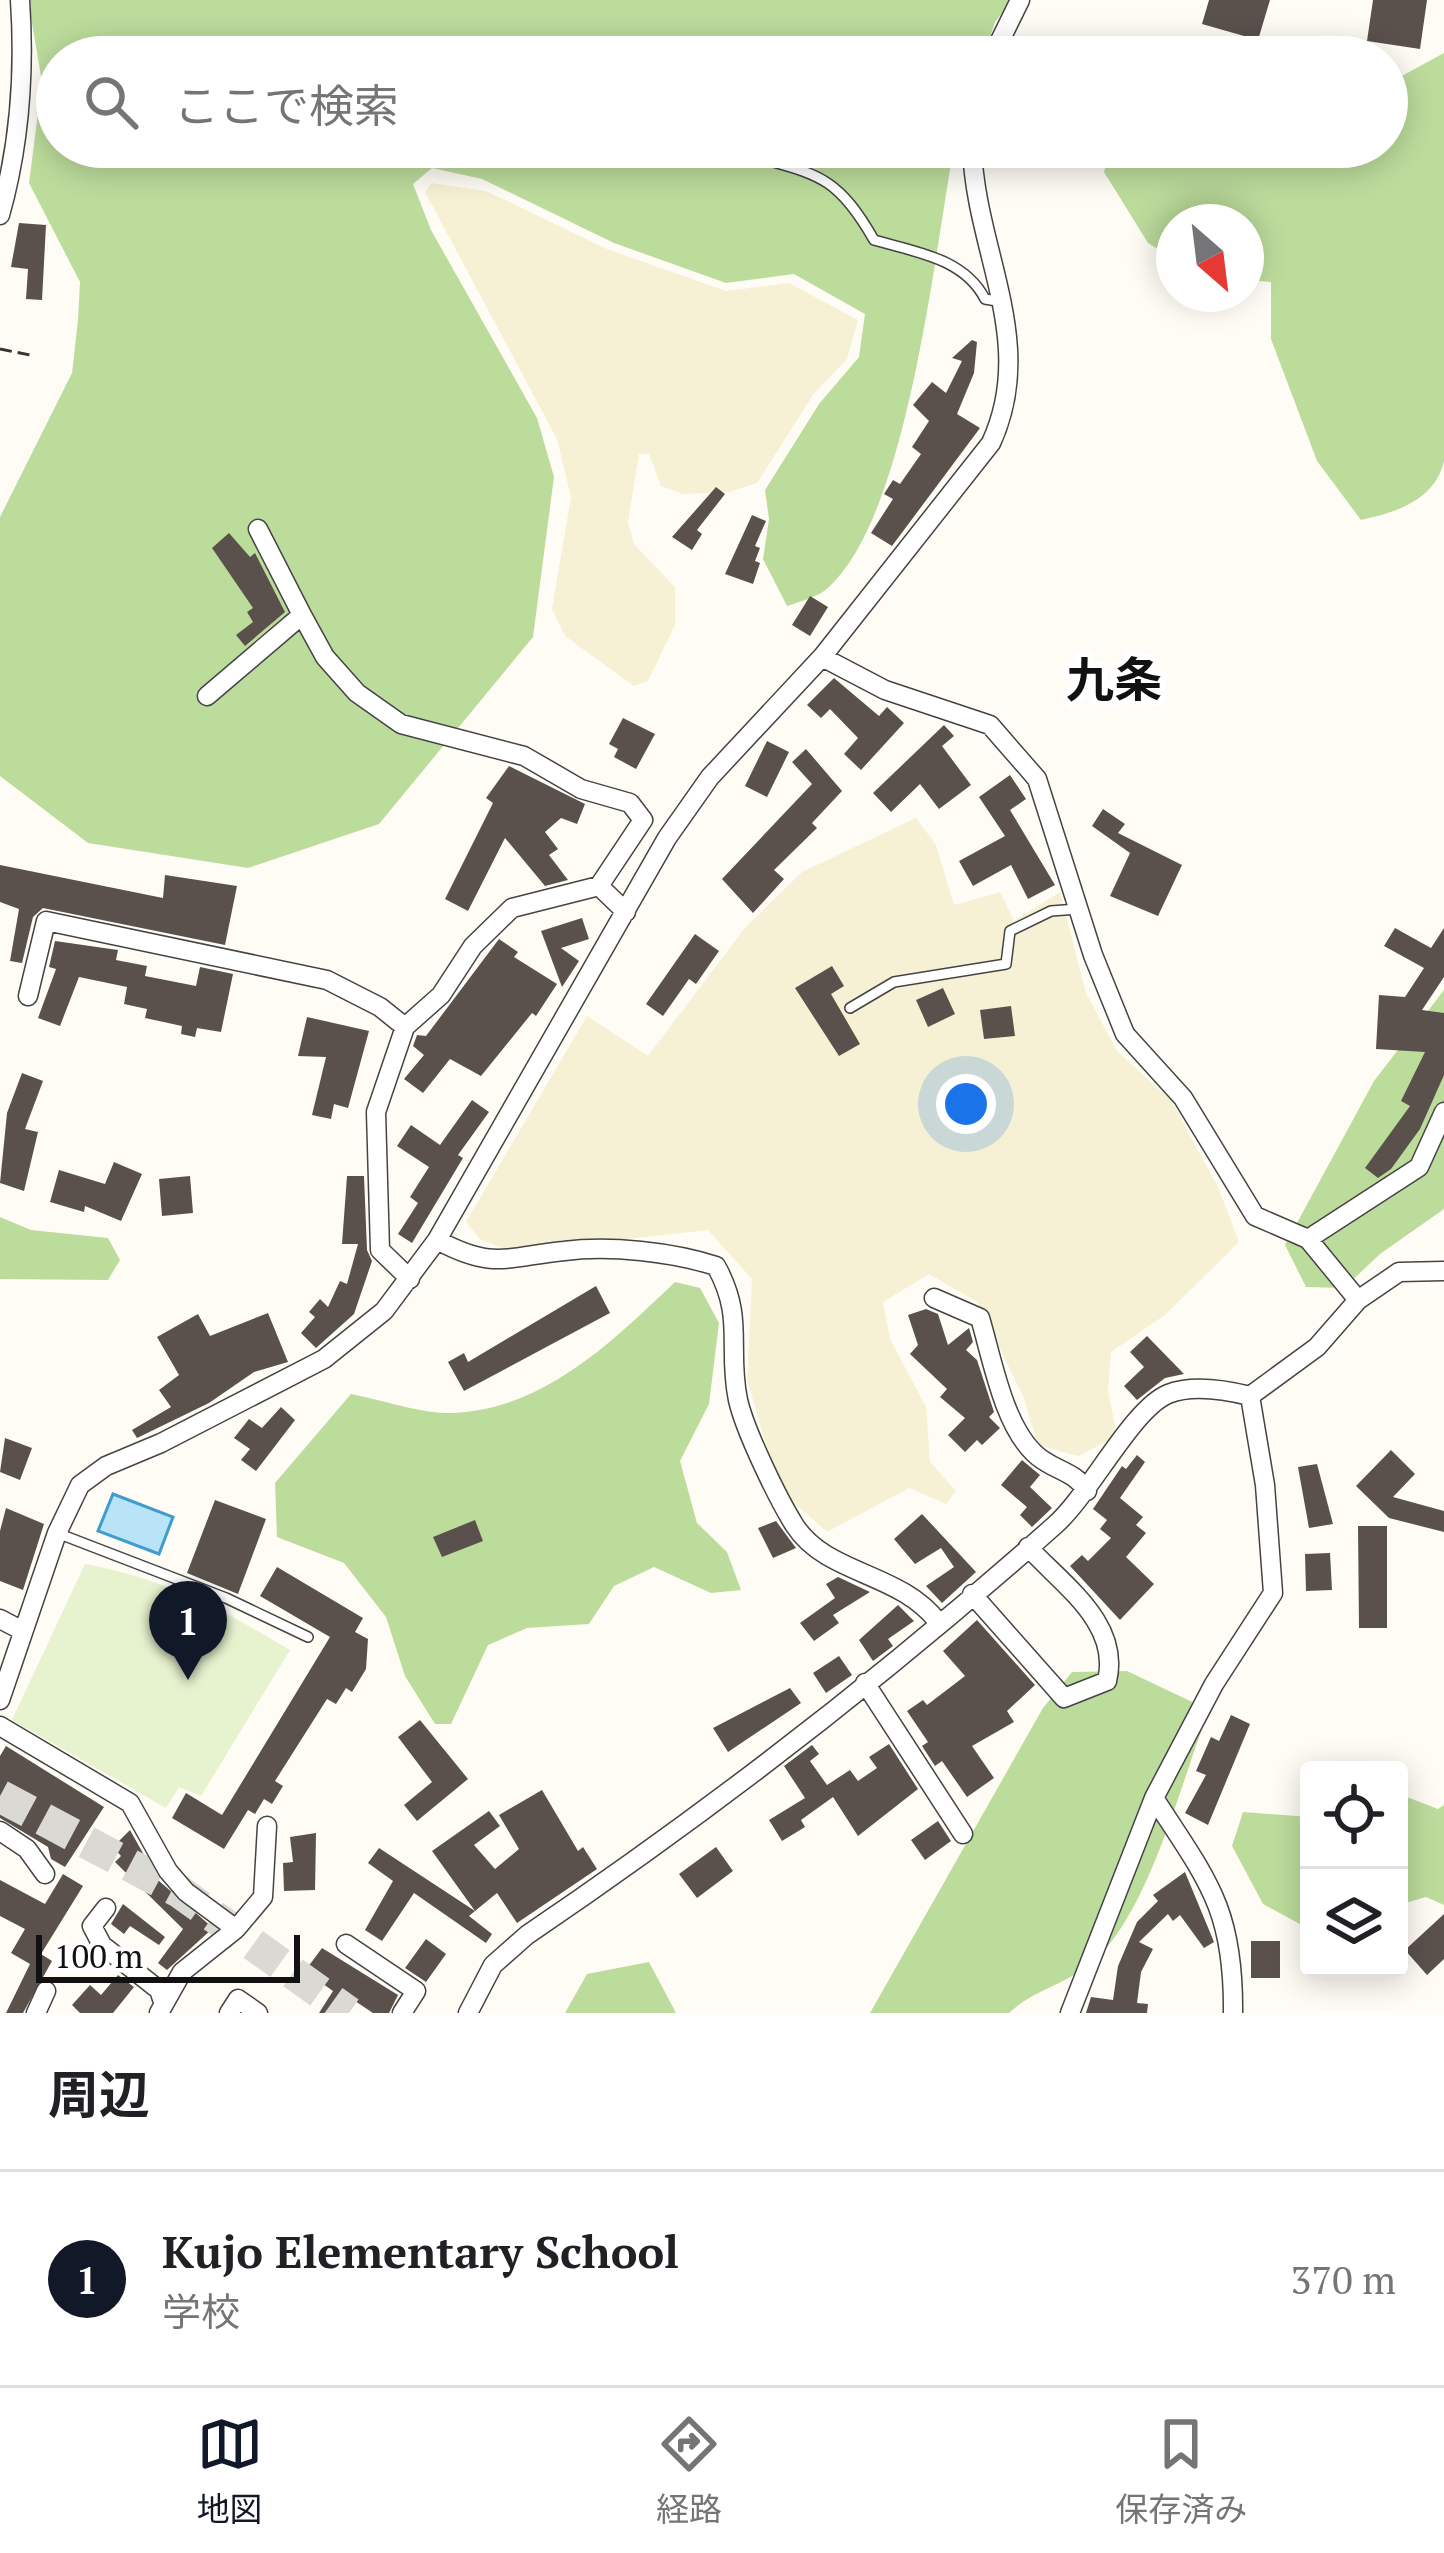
<!DOCTYPE html>
<html lang="ja">
<meta charset="utf-8">
<style>
:root{--surface:#fff;--page:#f6f6f6;--text:#202124;--muted:#757577;--line:#e0e0e0;--accent:#111827}
body{margin:0;font-family:"PT Serif","Noto Sans JP",serif;background:var(--page);color:var(--text)}
.controls{position:absolute;right:36px;bottom:36px;display:grid;overflow:hidden;border-radius:12px;box-shadow:0 6px 30px #0003}
.controls button{width:108px;height:108px;display:grid;place-items:center;padding:0;border:0;border-bottom:3px solid var(--line);background:var(--surface);color:var(--text);font:60px sans-serif}
.compass{position:absolute;left:1156px;top:204px;width:108px;height:108px;border-radius:50%;background:var(--surface);box-shadow:0 6px 30px #0003;rotate:152deg}
.scale{position:absolute;left:36px;bottom:30px;width:264px;box-sizing:border-box;padding-left:12px;border:6px solid #111;border-top:0;font-size:33px;line-height:42px;white-space:nowrap;color:#111;-webkit-text-stroke:9px #fff;paint-order:stroke}
.you{position:absolute;left:966px;top:1104px;width:42px;height:42px;margin:-30px;border:9px solid #fff;border-radius:50%;background:#1a73e8;box-shadow:0 0 0 18px #1a73e833}
.badge{display:grid;place-items:center;width:78px;height:78px;border-radius:50%;background:var(--accent);color:#fff;font-size:39px;font-weight:700}
.pin{position:absolute;translate:-50% -99px;filter:drop-shadow(0 3px 6px #0008)}
.pin::after{content:'';position:absolute;top:63px;width:42px;height:36px;background:inherit;clip-path:polygon(0 0,100% 0,50% 100%)}
.list{margin:0;padding:0;list-style:none}
h2{display:flex;justify-content:space-between;align-items:center;height:156px;margin:0;padding:0 48px;font-size:51px}
h2 small{font-size:39px;font-weight:400;color:var(--muted)}
.list li{display:grid;grid-template-columns:78px 1fr auto;gap:36px;align-items:center;box-sizing:border-box;height:216px;padding:0 48px;border-top:3px solid var(--line)}
.list b{display:block;font-size:45px;white-space:nowrap}
.list p{margin:0;font-size:39px;white-space:nowrap;color:var(--muted)}
.list em{font-size:39px;font-style:normal;color:var(--muted)}
.icon{flex:none;width:66px;height:66px;fill:none;stroke:currentColor;stroke-width:2;stroke-linecap:round;stroke-linejoin:round}
.map{position:relative;flex:none;width:1444px;height:2013px;overflow:hidden}
.search{position:absolute;background:var(--surface);box-shadow:0 6px 30px #0003;left:36px;right:36px;top:36px;height:132px;display:flex;align-items:center;gap:30px;box-sizing:border-box;padding:0 42px;border-radius:66px;color:var(--muted);font-size:45px}
.sheet{height:372px;background:var(--surface)}
nav{display:flex;justify-content:space-around;align-items:center;box-sizing:border-box;height:168px;border-top:3px solid var(--line);background:var(--surface);font-size:33px;color:var(--muted)}
nav a{display:grid;justify-items:center;gap:6px}
nav .on{color:var(--accent)}
.map>svg:first-child{display:block}
</style>
<div class="map">
<svg width="1444" height="2013" viewBox="0 0 1444 2013">
<rect width="100%" height="100%" fill="#fffcf5"/>
<!-- farmland -->
<path fill="#f6f1d4" d="M431 183 486 191 607 249 726 291 789 283 858 320 847 359 813 395 757 483 729 492 683 494 661 486 649 454H639L628 522 634 544 675 587V625L648 681 634 686 565 636 552 609 571 497 557 439 425 192Z
M916 818 936 845 954 905 1000 892 1014 921 1060 892 1086 993 1117 1051 1171 1100 1218 1187 1239 1242 1165 1315 1111 1352 1108 1390 1117 1436 1078 1456 1038 1445 1023 1396 977 1302 929 1274 883 1302 890 1339 926 1407 930 1462 956 1491 946 1504 909 1488 827 1532 779 1490 747 1379 752 1279 708 1230 511 1252 480 1239 466 1222 587 1016 648 1056 744 929 802 872Z"/>
<!-- forest -->
<path fill="#bcdc9c" d="M28 0H1012L995 22 983 57H57V147H954C934 255 908 514 829 587 819 597 801 601 787 606L763 559 769 519 765 490 819 404 859 357 865 314 794 274 726 283 614 243 482 179 432 168 413 184 431 230 537 418 554 477 533 637 379 824 248 868 88 843 0 776V517L72 373 78 320 80 282 29 183 42 82Z
M1444 53V461C1435 500 1397 512 1361 520L1317 461 1271 339V282L1246 280V222H1174V259L1148 243 1104 172 1111 147H1387V84Z
M1444 990V1209L1380 1254 1344 1288 1306 1287 1285 1245 1374 1081Z
M0 1217 31 1230 108 1238 120 1260 108 1280 0 1279Z
M675 1282 700 1288 719 1323 709 1404 680 1461 697 1523 727 1552 741 1590 711 1593 654 1567 614 1586 589 1624 527 1628 488 1645 451 1724H435L405 1676 386 1617 344 1563 277 1537 275 1483 351 1394C383 1400 421 1414 453 1413 544 1409 612 1342 675 1282Z
M1127 1671 1209 1710C1181 1782 1150 1909 1095 1960 1071 1983 1034 1989 1009 2013H870L1043 1708 1072 1672Z
M1399 1794 1438 1809 1444 1805V1905L1426 1897 1399 1905Z
M1243 1812 1309 1817V1929L1263 1904 1232 1846Z
M649 1962 676 2013H565L587 1974Z"/>
<!-- pitch -->
<path fill="#e7f2cf" d="M85 1564C163 1578 222 1609 290 1650L201 1796 179 1787 166 1808 12 1720Z"/>
<!-- water -->
<path fill="#b9e3f7" stroke="#3e9ccf" stroke-width="3" d="M113 1494 173 1517 159 1554 98 1531Z"/>
<!-- building -->
<path fill="#5a514d" d="M1209 0H1270L1258 40 1202 24Z
M1373 0H1427L1420 49 1367 41Z
M19 223 46 225 42 300 26 299 28 269 11 267Z
M972 340 977 342 974 373 957 414 980 428 892 546 871 533 893 499 884 494 893 480 900 484 921 454 912 447 929 421 913 405 932 382 946 393 962 361 952 358Z
M716 487 725 494 697 530 702 534 692 550 672 537Z
M752 515 766 521 755 546 760 548 755 561 760 563 753 584 725 574Z
M229 533 250 557 255 553 285 612 245 646 236 635 253 622 247 612 253 608 212 548Z
M810 596 828 607 810 636 792 625Z
M834 678 879 716 887 707 904 723 861 770 844 754 858 738 830 709 821 718 807 705Z
M623 718 655 734 636 769 614 757 618 749 609 744Z
M944 725 954 736 942 746 971 785 939 809 920 784 891 812 873 793Z
M767 741 789 752 767 797 745 786Z
M806 749 842 791 812 823 817 828 774 870 784 879 753 913 722 879 812 784 792 762Z
M509 766 585 804 577 824 561 818 545 832 558 849 549 855 568 880 545 886 505 838 468 911 445 899 493 803 486 798Z
M1010 775 1026 799 1010 810 1055 885 1028 899 1011 865 973 886 959 861 1005 836 979 797Z
M1103 809 1125 824 1118 833 1182 865 1158 916 1110 896 1130 853 1092 826Z
M0 865 163 898 165 875 237 886 225 945 43 908 33 917 22 963 10 961 19 909 0 902Z
M582 918 589 939 561 948 579 961 562 987 541 931Z
M1395 928 1431 948 1444 928V977L1422 1010 1444 1013V1075L1420 1129 1391 1169 1378 1178 1365 1168 1410 1106 1401 1101 1425 1052 1376 1049 1379 995 1405 997 1424 968 1384 946Z
M695 934 719 951 696 984 689 979 663 1016 646 1004Z
M499 939 518 952 514 957 557 984 536 1016 532 1013 481 1076 450 1059 423 1093 404 1079 424 1055 413 1046 417 1035 426 1036Z
M55 941 118 950 116 960 147 966 145 976 196 986 200 967 233 974 221 1032 197 1028 195 1037 181 1034 182 1026 145 1018 147 1009 124 1004 127 987 79 977 60 1026 38 1018 56 969 49 967Z
M832 966 844 986 831 994 860 1044 839 1056 795 988Z
M943 988 955 1014 928 1027 916 1000Z
M1011 1006 1015 1036 984 1039 980 1010Z
M307 1017 369 1031 348 1108 334 1104 331 1119 312 1115 326 1057 298 1056Z
M22 1073 43 1081 25 1129 38 1132 24 1191 0 1183 7 1113Z
M472 1100 489 1112 458 1155 463 1158 412 1243 398 1234 418 1203 410 1197 429 1167 397 1146 411 1125 440 1145Z
M114 1162 142 1174 121 1221 85 1206 84 1212 50 1202 59 1170 105 1184Z
M190 1176 193 1213 162 1216 159 1179Z
M347 1176H364L367 1250 372 1261 354 1314 316 1348 301 1333 315 1317 309 1312 320 1299 328 1307 340 1281 347 1284 358 1244H342Z
M596 1286 610 1313 464 1391 448 1362 464 1353 468 1362Z
M926 1309 938 1314 948 1345 969 1328 973 1342 966 1350 977 1360 994 1412 989 1417 1000 1428 982 1445 977 1440 965 1452 948 1435 965 1418 940 1397 947 1389 910 1354 918 1345 908 1315Z
M268 1313 288 1362 254 1372 209 1403 137 1438 132 1430 171 1407 159 1390 179 1375 157 1337 198 1314 210 1336Z
M1147 1336 1184 1374 1165 1378 1137 1400 1124 1386 1144 1367 1130 1352Z
M281 1407 295 1420 256 1471 241 1460 250 1449 234 1438 249 1419 262 1428Z
M5 1438 32 1448 20 1480 0 1472Z
M1391 1450 1415 1474 1393 1497 1444 1511V1532L1389 1518 1356 1486Z
M1137 1455 1145 1462 1120 1498 1143 1517 1136 1525 1146 1533 1126 1557 1154 1584 1120 1620 1070 1566 1082 1555 1088 1561 1111 1538 1100 1529 1107 1520 1093 1509 1122 1466 1126 1469Z
M1022 1460 1040 1475 1030 1487 1052 1508 1032 1527 1020 1515 1027 1507 1001 1485Z
M1317 1464 1333 1524 1309 1528 1298 1467Z
M215 1500 266 1519 238 1594 187 1573Z
M6 1508 44 1524 23 1590 0 1581V1531Z
M922 1514 976 1572 942 1603 926 1586 954 1567 941 1548 915 1564 894 1539Z
M475 1520 483 1541 442 1557 433 1537Z
M776 1521 796 1548 773 1558 758 1528Z
M1358 1526H1387V1628H1359Z
M1330 1553 1332 1590 1306 1591 1305 1554Z
M277 1567 363 1618 355 1632 368 1639 366 1669 352 1692 346 1688 336 1704 327 1699 275 1781 283 1786 272 1804 264 1799 255 1814 248 1810 224 1849 172 1818 186 1793 222 1815 330 1637 260 1596Z
M838 1577 870 1592 833 1615 839 1623 814 1641 800 1623 835 1598 826 1584Z
M898 1605 914 1621 888 1639 893 1646 873 1661 859 1640Z
M977 1620 1035 1685 1007 1711 1014 1722 972 1746 994 1778 967 1797 942 1761 935 1766 922 1746 928 1742 907 1711 923 1700 927 1705 965 1676 943 1651Z
M839 1656 852 1675 826 1693 813 1673Z
M790 1688 801 1703 728 1752 713 1728Z
M1231 1715 1250 1724 1208 1825 1185 1813 1206 1775 1196 1771 1211 1737 1219 1741Z
M420 1720 468 1779 417 1821 404 1805 432 1782 398 1737Z
M889 1744 918 1789 858 1836 833 1797 801 1820 805 1827 782 1841 769 1820 805 1798 784 1766 812 1745 819 1754 810 1761 827 1785 850 1770 858 1781 877 1768 869 1757Z
M6 1746 104 1807 65 1867 51 1859 48 1847 0 1818V1756Z
M542 1790 578 1851 583 1847 597 1869 517 1923 497 1893 475 1911 432 1851 489 1811 500 1826 474 1845 495 1869 519 1849 499 1815Z
M938 1821 951 1841 925 1860 911 1840Z
M130 1830 158 1880 213 1928 167 1970 158 1963 183 1929 115 1862 121 1856 113 1847Z
M316 1833 315 1890 284 1891 283 1863 293 1862 290 1837Z
M716 1847 733 1871 697 1898 679 1874Z
M379 1848 475 1911 469 1916 492 1934 486 1943 414 1893 382 1941 365 1930 393 1881 368 1863Z
M1185 1872 1214 1942 1204 1948 1180 1915 1173 1921 1168 1914 1139 1942 1153 1949 1141 1972 1137 2003 1148 2004 1147 2013H1086L1091 1997 1113 2000 1118 1966 1137 1922 1158 1901 1153 1895Z
M63 1874 83 1886 41 1954 52 1961 23 2013H6L30 1964 11 1953 25 1929 0 1916V1880L45 1904Z
M123 1904 165 1937 159 1945 130 1926 124 1934 111 1924Z
M1444 1914V1959L1427 1975 1405 1950Z
M426 1939 446 1954 426 1982 405 1968Z
M1251 1941H1280V1978H1251Z
M322 1948 398 1995 389 2013H373L352 1999 341 2013H319L333 1991 305 1971Z
M118 1975 134 1987 113 2013H80L72 2005 90 1985 101 1995Z"/>
<g fill="none" stroke-linecap="round" stroke-linejoin="round">
<!-- trunk-tunnel -->
<path stroke="#dbd9d3" stroke-width="33" stroke-dasharray="33 16" stroke-linecap="butt" d="M0 1796 180 1892 349 2013"/>
<!-- service casing -->
<g stroke="#444" stroke-width="12">
<path id="service" d="M745 154C816 175 835 172 874 240 915 252 964 258 985 299L1003 302
M850 1008 894 982 1006 964 1010 931 1051 911 1078 909
M57 1533 226 1598 308 1637"/>
</g>
<!-- minor casing -->
<g stroke="#444" stroke-width="21">
<path id="minor" d="M992 57 1020 0
M0 215C20 144 25 74 20 0
M302 615 325 657 357 693 401 724 524 756 581 789 630 803 643 820 599 886
M207 696 302 615 258 529
M28 996 46 921 327 980 380 1007 405 1027
M1308 1239 1419 1167 1444 1112
M437 1240C493 1270 506 1257 564 1251 610 1245 672 1252 716 1266 745 1318 727 1347 738 1400 745 1431 778 1499 795 1526 827 1575 900 1572 938 1622
M410 1279 380 1250 376 1112 405 1027 441 995 473 946 512 908 599 886 626 912
M934 1298 980 1318C992 1358 1003 1423 1034 1453 1052 1471 1073 1469 1087 1491
M1358 1300 1399 1272 1444 1271
M972 1594 1064 1698 1107 1681C1121 1624 1064 1586 1028 1547
M0 1619 23 1631
M865 1683 963 1834
M0 1700 57 1533 80 1485 106 1466 161 1443 324 1359 384 1311 437 1240 667 838 710 777 822 657 991 443C1038 341 975 251 972 147
M0 1726 130 1803 168 1871 186 1892 236 1929 263 1897 267 1826
M1154 1798C1208 1881 1234 1909 1233 2013
M0 1831 27 1849 45 1874
M106 1908 92 1926 102 1945 159 1990 162 1999
M346 1944 416 1991 402 2013
M36 2013 46 1991
M159 2013 182 1972 236 1929
M229 2013 238 1999 258 2013
M468 2013 493 1965 527 1935C710 1811 890 1672 1055 1525 1090 1494 1132 1409 1168 1394 1193 1384 1226 1390 1250 1396L1317 1347 1358 1300 1308 1239 1255 1216 1183 1098 1125 1034 1093 955 1037 779 990 725 885 690 822 657
M1070 2013 1154 1798 1214 1684 1273 1593 1265 1485 1250 1396"/>
</g>
<!-- path -->
<path stroke="#333" stroke-width="3" stroke-dasharray="12 6" stroke-linecap="butt" d="M0 349 30 355"/>
<!-- service -->
<use href="#service" stroke="#fff" stroke-width="9"/>
<!-- minor -->
<use href="#minor" stroke="#fff" stroke-width="18"/>
</g>
<g text-anchor="middle" stroke-width="12" stroke-linejoin="round" paint-order="stroke">
<!-- quarter labels -->
<g font-size="48" font-weight="bold" fill="#111" stroke="#fff">
<text x="1114" y="697">九条</text>
</g>
</g>
</svg>
<div class="controls">
<button><svg class="icon" aria-label="locate" viewBox="0 0 24 24"><circle cx="12" cy="12" r="6"/><path d="M12 2v4M12 18v4M2 12h4M18 12h4"/></svg></button>
<button><svg class="icon" aria-label="layers" viewBox="0 0 24 24"><path d="M12 4l9 5-9 5-9-5zM3 14l9 5 9-5"/></svg></button>
</div>
<svg class="compass" viewBox="-18 -18 36 36"><path d="M0-13l5 13h-10z" fill="#e53935"/><path d="M0 13l5-13h-10z" fill="#757577"/></svg>
<div class="scale">100 m</div>
<div class="you"></div>
<div class="pin badge" style="left:188px;top:1680px">1</div>
<div class="search"><svg class="icon" aria-label="search" viewBox="0 0 24 24"><circle cx="10" cy="10" r="6"/><path d="M15 15l6 6"/></svg>ここで検索</div>
</div>
<section class="sheet">
<h2>周辺<small></small></h2>
<ul class="list">
<li><span class="badge">1</span><div><b>Kujo Elementary School</b><p>学校</p></div><em>370 m</em></li>
</ul>
</section>
<nav>
<a class="on"><svg class="icon" aria-label="map" viewBox="0 0 24 24"><path d="M3 6l6-2 6 2 6-2v14l-6 2-6-2-6 2zM9 4v14M15 6v14"/></svg>地図</a>
<a><svg class="icon" aria-label="directions" viewBox="0 0 24 24"><path d="M12 3l9 9-9 9-9-9zM9 14v-3h6M13 9l2 2-2 2"/></svg>経路</a>
<a><svg class="icon" aria-label="saved" viewBox="0 0 24 24"><path d="M7 4h10v16l-5-4-5 4z"/></svg>保存済み</a>
</nav>
